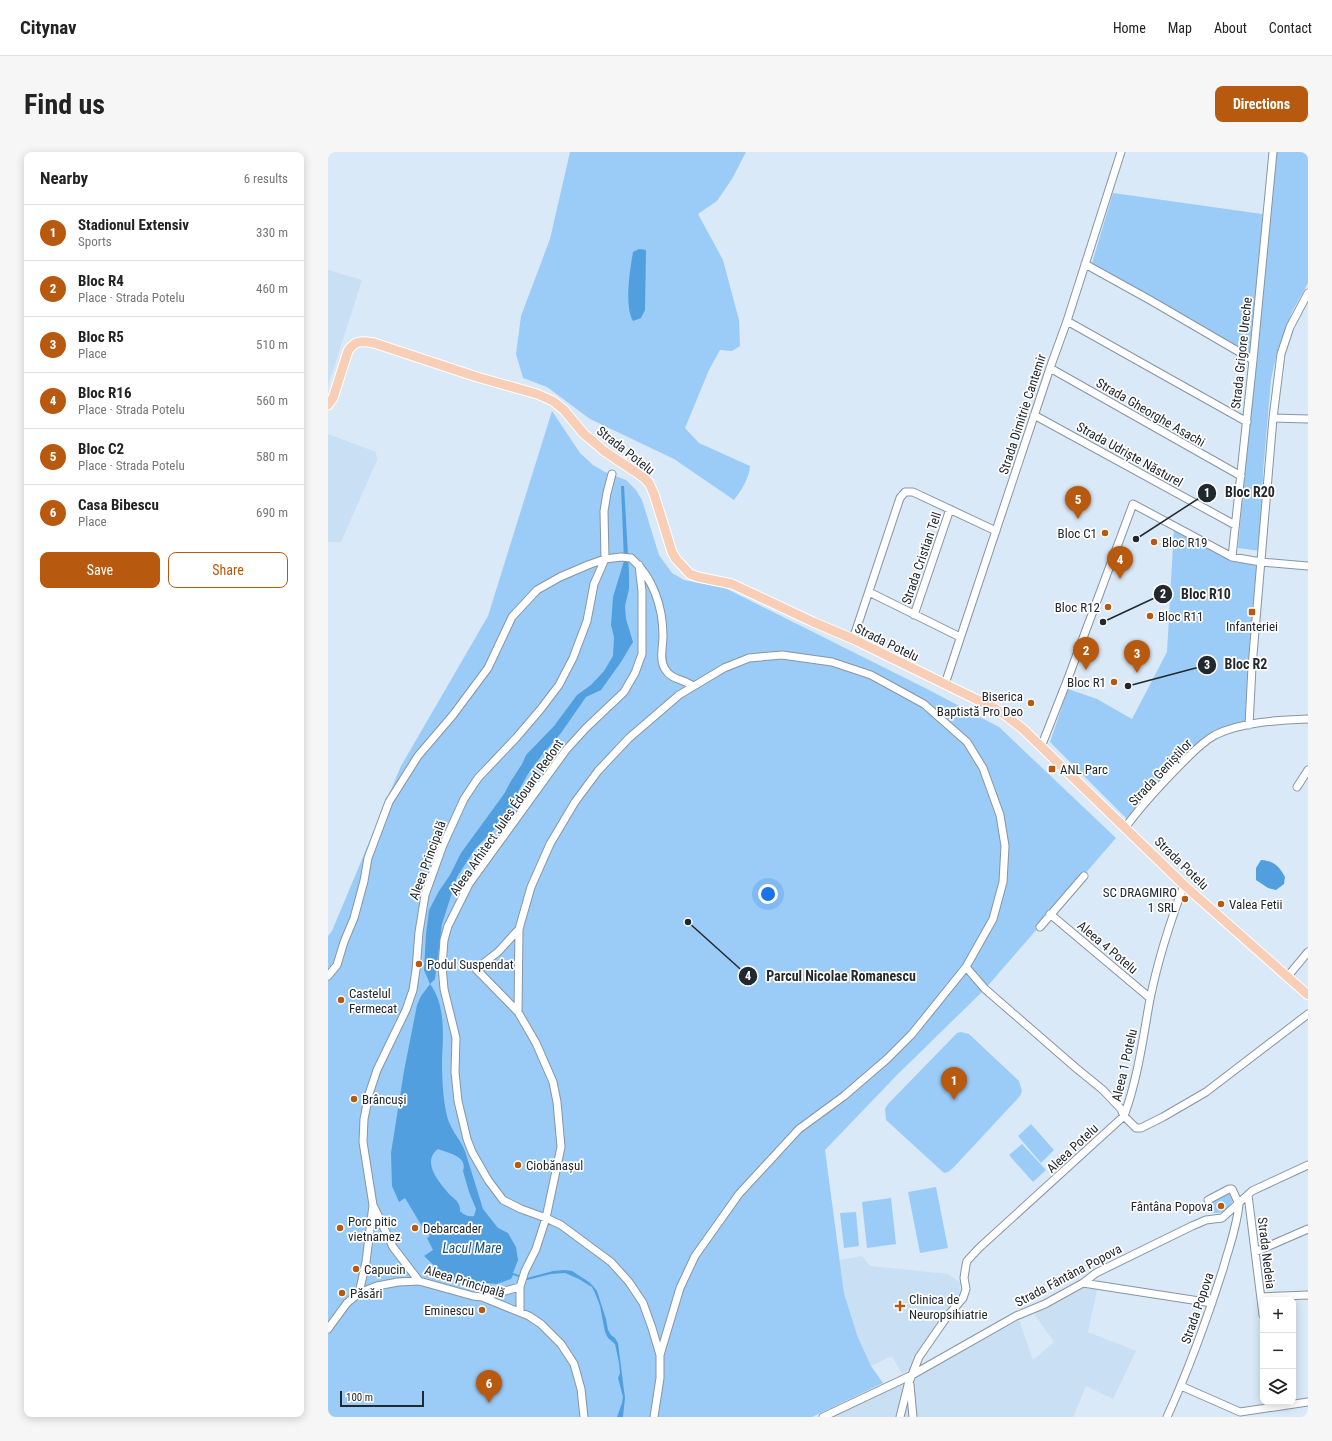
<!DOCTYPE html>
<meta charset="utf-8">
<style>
:root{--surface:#fff;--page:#f6f6f6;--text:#222;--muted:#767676;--line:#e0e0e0;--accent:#b85910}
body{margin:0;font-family:"Roboto Condensed",sans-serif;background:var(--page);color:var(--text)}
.controls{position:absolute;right:12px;bottom:12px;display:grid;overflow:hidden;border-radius:8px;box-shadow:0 2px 10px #0003}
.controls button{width:36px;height:36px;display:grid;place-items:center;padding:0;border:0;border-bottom:1px solid var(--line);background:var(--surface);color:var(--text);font:20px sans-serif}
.scale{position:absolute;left:12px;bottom:10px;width:84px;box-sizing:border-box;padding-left:4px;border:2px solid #22282d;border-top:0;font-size:11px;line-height:14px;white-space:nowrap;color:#22282d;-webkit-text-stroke:3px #fff;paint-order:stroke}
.you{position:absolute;left:440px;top:742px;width:14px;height:14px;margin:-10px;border:3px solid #fff;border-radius:50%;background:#1a73e8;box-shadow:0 0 0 6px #1a73e833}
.badge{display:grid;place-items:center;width:26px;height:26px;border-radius:50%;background:var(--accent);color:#fff;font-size:13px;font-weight:700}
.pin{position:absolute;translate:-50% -33px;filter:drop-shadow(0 1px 2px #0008)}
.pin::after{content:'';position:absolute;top:21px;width:14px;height:12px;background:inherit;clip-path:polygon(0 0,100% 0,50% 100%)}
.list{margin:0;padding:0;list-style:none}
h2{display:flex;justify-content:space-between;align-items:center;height:52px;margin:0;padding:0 16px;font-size:17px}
h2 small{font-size:13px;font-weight:400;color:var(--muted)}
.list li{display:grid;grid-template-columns:26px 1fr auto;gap:12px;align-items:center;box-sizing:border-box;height:56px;padding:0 16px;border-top:1px solid var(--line)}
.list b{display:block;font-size:15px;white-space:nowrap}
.list p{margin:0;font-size:13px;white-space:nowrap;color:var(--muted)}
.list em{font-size:13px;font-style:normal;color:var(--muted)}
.actions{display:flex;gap:8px;padding:12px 16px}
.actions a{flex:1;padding:9px 0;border:1px solid var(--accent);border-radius:8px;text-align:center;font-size:14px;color:var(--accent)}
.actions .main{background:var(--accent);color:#fff}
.icon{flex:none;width:22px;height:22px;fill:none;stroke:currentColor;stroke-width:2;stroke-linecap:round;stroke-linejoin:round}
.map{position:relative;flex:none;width:980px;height:1265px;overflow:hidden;border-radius:8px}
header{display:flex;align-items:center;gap:24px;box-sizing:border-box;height:56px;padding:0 20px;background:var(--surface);border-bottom:1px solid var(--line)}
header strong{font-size:19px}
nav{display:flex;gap:22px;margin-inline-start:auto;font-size:14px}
.intro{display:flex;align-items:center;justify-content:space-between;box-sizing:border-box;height:96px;padding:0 24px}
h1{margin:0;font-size:28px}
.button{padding:10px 18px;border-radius:8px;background:var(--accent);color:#fff;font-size:14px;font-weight:700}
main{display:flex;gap:24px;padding:0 24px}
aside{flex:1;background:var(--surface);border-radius:8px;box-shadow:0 2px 10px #0003}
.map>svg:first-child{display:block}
</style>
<header>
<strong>Citynav</strong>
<nav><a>Home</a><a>Map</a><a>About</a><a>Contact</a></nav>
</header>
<div class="intro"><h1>Find us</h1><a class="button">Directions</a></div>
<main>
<aside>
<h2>Nearby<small>6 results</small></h2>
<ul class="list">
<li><span class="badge">1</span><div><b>Stadionul Extensiv</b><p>Sports</p></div><em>330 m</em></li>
<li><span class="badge">2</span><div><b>Bloc R4</b><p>Place · Strada Potelu</p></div><em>460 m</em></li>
<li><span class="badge">3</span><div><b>Bloc R5</b><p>Place</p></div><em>510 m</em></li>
<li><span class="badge">4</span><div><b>Bloc R16</b><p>Place · Strada Potelu</p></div><em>560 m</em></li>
<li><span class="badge">5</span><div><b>Bloc C2</b><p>Place · Strada Potelu</p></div><em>580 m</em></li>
<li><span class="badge">6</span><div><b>Casa Bibescu</b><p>Place</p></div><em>690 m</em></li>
</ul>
<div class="actions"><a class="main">Save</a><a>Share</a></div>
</aside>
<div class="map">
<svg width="980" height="1265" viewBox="0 0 980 1265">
<rect width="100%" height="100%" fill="#d9e9f7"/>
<!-- built -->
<path fill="#c9dff3" d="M0 118 34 128 0 234Z
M0 282 48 300 49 308 13 390H0Z
M534 1104 542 1114 620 1122 633 1131 631 1144 588 1202 581 1218 574 1222 564 1204 543 1214 529 1183 516 1141 512 1108Z
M756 1136 769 1138 760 1180 808 1199 785 1247 758 1234 745 1265H502L575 1229H585L589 1223 691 1168 705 1208 726 1190 706 1162Z"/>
<!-- green -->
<path fill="#9bccf7" d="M242 0H418L404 27 389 49 370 62 395 108 411 168 412 194 404 199 392 198 381 218 357 276 371 291 422 314C421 327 414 337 406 348L346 307 262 267 219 235 195 226 188 202 193 164 222 87Z
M945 0H980V131L964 160 949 200 943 228 935 320 933 399 910 396 927 206 764 111 785 41 941 63Z
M224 259 252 301 265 313 277 320 298 328 308 338 314 348 331 403 344 421 356 428 397 436 601 538 671 575 788 686 657 837 568 924 497 998 516 1141 529 1183 543 1214 555 1231 484 1265H0V784L4 779 73 614 160 464Z
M846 376 905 408 932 413 919 569 877 586 837 622 800 668 722 590 740 537 769 547 804 567 839 500Z
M633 880 641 882 691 929 694 939 692 944 625 1016 620 1020 616 1021 558 968 557 957 560 952 629 881Z
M703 972 726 998 713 1011 690 984Z
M694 992 718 1018 705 1030 681 1003Z
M608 1035 620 1096 592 1101 580 1040Z
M902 1039 906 1047C898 1059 899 1061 883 1061L882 1056 885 1047Z
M563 1046 568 1092 539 1096 534 1050Z
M528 1060 531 1094 516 1096 512 1061Z"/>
<!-- water -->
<path fill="#519fde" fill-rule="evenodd" d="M311 97 318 98 317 158 313 166 305 169C296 153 302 118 305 100Z
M293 334H296L301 420V437L297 454 298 467 305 490 293 510 273 538 258 545 233 581 214 603 200 622 191 638 184 659 147 697 129 725 114 772 107 827 102 832C118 853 115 884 114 909 114 927 115 947 119 964 122 977 132 987 137 999L155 1057 170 1076 180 1081 188 1095 190 1108 185 1121 199 1126 225 1119 237 1118 244 1119 261 1130 265 1134 269 1139 278 1167 280 1178 283 1183 287 1186 290 1191 297 1246 295 1265H289L294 1251 295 1245 290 1226 292 1221 291 1211 287 1192 280 1186 277 1180 272 1154 267 1141 264 1135 259 1132 251 1127 237 1121 223 1122 199 1128 185 1123 183 1127 169 1132 146 1130 117 1124 96 1104 105 1098 99 1086 102 1084 97 1075 95 1076 77 1046 71 1050 64 1034 63 1001 76 919 89 853 93 844 102 832 96 818 98 782 101 758 111 739 122 723 133 701 176 642 183 629 194 612 198 603 226 574 249 543 263 533 276 519 285 504 286 485 283 473 285 445 296 409ZM110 997C120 1001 140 1004 135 1019L141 1040 148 1057 146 1064C140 1065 136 1063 132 1059 132 1057 132 1055 131 1053 130 1049 124 1045 121 1042 111 1030 93 1010 110 997Z
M933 708C946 709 951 714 957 725L956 732 948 738 940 736 928 728V716Z"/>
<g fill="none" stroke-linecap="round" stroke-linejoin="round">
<!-- minor casing -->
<g stroke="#8795a3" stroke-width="9">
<path id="minor" d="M757 112 822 148 925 208
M739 169 919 270
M722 216 913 324
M706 263 907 373
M945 266 980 267
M904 405 925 208 945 0
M311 413 314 439V502L307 521 296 540 258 576 238 598 141 732 120 774 116 788 114 814 116 837 128 886 127 920 130 949 139 987 144 1000 160 1028 175 1048 193 1057 218 1066 233 1073 283 1110 301 1130 315 1151 324 1176 332 1203V1226L326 1265
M541 440 632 485
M586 463 622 357
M525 487 572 346 577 340H585L668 379
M617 532 722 216 739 169 793 0
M921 573 924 515 945 266 953 202 962 175 980 141
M713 595 739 529 805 352 904 405 933 410 980 414
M969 635 980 618
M797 676C815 651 837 628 858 607 867 598 876 589 887 583 913 570 951 568 980 567
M722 762 822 846
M712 775 756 724
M638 815 657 837 748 916 775 938 793 957 796 964 808 976H813L835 965 878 940 980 862
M0 824 9 813 16 790 26 766 36 729 40 706 61 650 90 604 125 563 160 516 184 465 209 438 232 425 260 413 277 407 293 405 303 406C325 425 335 455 335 484 335 494 331 508 337 517 343 528 356 527 365 534
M960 824 980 800
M190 860 191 777
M920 1043 935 1163
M880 1048 901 1037H904L911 1052
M46 1055 65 1095 91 1129 145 1144 154 1145 201 1164 213 1172 233 1192 246 1212 253 1237 256 1265
M927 1100 980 1077
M755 1131 884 1151
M31 1141 49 1134 70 1130 91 1129
M154 1145 192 1135
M933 1145 980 1143
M192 1159V1135L197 1119 208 1097 218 1066 233 995 229 950 225 930 208 891 190 860 148 817 170 800 191 777 203 735 222 692 247 650 270 619 301 586 351 543 396 516 421 506 454 503 504 510 543 523 596 552 639 590 655 616 672 663 677 694 675 730 665 767 638 815 584 882 559 907 516 944 471 977 411 1042 367 1104 352 1136 332 1203
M0 1177 19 1151 31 1141 38 1110 45 1053 35 990 36 967 41 942 49 918 78 858 85 838 88 818 91 780 97 743 115 693 136 647 150 626 188 586 212 558 231 533 245 506 259 469 266 432 277 407 276 359 279 341 284 322
M582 1233 585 1265
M853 1234 912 1260 980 1250
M495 1265 584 1223 688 1164 717 1152 755 1131 768 1121 864 1074 878 1068 894 1066 924 1039 980 1013
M572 1265 580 1233 591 1205 618 1166 635 1146 638 1137 636 1126 638 1113 639 1109 651 1096 796 964C810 926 815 886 822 847 830 808 842 770 856 733
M839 1265C861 1217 879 1167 895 1117 901 1095 909 1075 911 1052"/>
</g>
<!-- major casing -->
<g stroke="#fff" stroke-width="11">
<path id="major" d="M0 253 5 246 20 199C27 188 34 189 46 191L149 225 209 242 225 249 236 258 256 282 267 291 276 299 315 325 321 331 326 342 344 400 348 407 362 422 370 425 404 432 485 470 525 487 666 556 677 563 695 577 856 733 980 843"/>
</g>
<!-- minor -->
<use href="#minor" stroke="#fff" stroke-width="7"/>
<!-- major -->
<use href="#major" stroke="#f8ceb6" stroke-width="9"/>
</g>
<!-- markers -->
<g fill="#b85910" stroke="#fff" stroke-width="1.5">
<circle cx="777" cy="381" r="4"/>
<circle cx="826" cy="390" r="4"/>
<circle cx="780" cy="455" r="4"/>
<rect x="920" y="456" width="8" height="8" rx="2"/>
<circle cx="822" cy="464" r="4"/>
<circle cx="786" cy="530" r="4"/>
<circle cx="703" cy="551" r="4"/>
<rect x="720" y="613" width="8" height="8" rx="2"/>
<circle cx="857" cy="747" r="4"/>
<circle cx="893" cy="752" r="4"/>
<circle cx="91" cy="812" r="4"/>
<circle cx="13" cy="848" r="4"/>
<circle cx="26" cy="947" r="4"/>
<circle cx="190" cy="1013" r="4"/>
<circle cx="893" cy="1054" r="4"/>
<circle cx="12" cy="1076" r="4"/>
<circle cx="87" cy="1076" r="4"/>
<circle cx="28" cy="1117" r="4"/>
<circle cx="14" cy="1141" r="4"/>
<path d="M570 1148h4v4h4v4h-4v4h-4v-4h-4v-4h4z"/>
<circle cx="154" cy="1158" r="4"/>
</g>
<g text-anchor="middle" stroke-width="3.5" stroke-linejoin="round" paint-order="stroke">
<!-- street labels -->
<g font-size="13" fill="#22282d" stroke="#fff">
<text transform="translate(913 201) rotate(-84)" y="5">Strada Grigore Ureche</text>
<text transform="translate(823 260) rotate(30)" y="5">Strada Gheorghe Asachi</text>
<text transform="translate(694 262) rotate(-72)" y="5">Strada Dimitrie Cantemir</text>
<text transform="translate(298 298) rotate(38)" y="5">Strada Potelu</text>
<text transform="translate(802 302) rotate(29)" y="5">Strada Udriște Năsturel</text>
<text transform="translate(593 406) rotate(-71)" y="5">Strada Cristian Tell</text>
<text transform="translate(559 490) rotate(26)" y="5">Strada Potelu</text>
<text transform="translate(832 620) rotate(-47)" y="5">Strada Geniștilor</text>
<text transform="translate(178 665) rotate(-55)" y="5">Aleea Arhitect Jules Édouard Redont</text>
<text transform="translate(99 708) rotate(-70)" y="5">Aleea Principală</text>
<text transform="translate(854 711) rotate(44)" y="5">Strada Potelu</text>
<text transform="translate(780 795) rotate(40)" y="5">Aleea 4 Potelu</text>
<text transform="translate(796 913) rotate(-77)" y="5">Aleea 1 Potelu</text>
<text transform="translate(744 996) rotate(-43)" y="5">Aleea Potelu</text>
<text transform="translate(939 1101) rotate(83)" y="5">Strada Nedeia</text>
<text transform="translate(740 1123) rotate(-28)" y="5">Strada Fântâna Popova</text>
<text transform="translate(137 1129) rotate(17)" y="5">Aleea Principală</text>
<text transform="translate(869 1156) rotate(-71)" y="5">Strada Popova</text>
</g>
<!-- poi labels -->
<g font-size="13" fill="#22282d" stroke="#fff" text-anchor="start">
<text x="769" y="386" text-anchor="end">Bloc C1</text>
<text x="834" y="395">Bloc R19</text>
<text x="772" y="460" text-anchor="end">Bloc R12</text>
<text x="830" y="469">Bloc R11</text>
<text x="924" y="479" text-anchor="middle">Infanteriei</text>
<text x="778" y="535" text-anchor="end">Bloc R1</text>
<text x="695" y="549" text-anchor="end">Biserica<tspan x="695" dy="15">Baptistă Pro Deo</tspan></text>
<text x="732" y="622">ANL Parc</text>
<text x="849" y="745" text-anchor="end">SC DRAGMIRO<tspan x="849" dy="15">1 SRL</tspan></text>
<text x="901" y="757">Valea Fetii</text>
<text x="99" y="817">Podul Suspendat</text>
<text x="21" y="846">Castelul<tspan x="21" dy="15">Fermecat</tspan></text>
<text x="34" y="952">Brâncuși</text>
<text x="198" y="1018">Ciobănașul</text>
<text x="885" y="1059" text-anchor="end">Fântâna Popova</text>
<text x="20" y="1074">Porc pitic<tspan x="20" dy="15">vietnamez</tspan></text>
<text x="95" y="1081">Debarcader</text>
<text x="36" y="1122">Capucin</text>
<text x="22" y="1146">Păsări</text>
<text x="581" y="1152">Clinica de<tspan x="581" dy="15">Neuropsihiatrie</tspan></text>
<text x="146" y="1163" text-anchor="end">Eminescu</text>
</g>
<!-- water labels -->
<g font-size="14" font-style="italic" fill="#18517b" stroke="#fff">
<text x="144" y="1101">Lacul Mare</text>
</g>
</g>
<!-- callouts -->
<path fill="none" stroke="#22282d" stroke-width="1.5" d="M808 387L879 341M775 470L835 442M800 534L879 513M360 770L420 824"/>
<g fill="#22282d" stroke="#fff" stroke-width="1.5">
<circle cx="808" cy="387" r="4"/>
<circle cx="775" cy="470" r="4"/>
<circle cx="800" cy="534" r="4"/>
<circle cx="360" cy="770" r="4"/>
<circle cx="879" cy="341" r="10"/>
<circle cx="835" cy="442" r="10"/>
<circle cx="879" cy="513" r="10"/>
<circle cx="420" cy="824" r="10"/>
</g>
<g font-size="12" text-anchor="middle" font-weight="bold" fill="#fff">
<text x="879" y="345">1</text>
<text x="835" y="446">2</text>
<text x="879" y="517">3</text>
<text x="420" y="828">4</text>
</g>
<g font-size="14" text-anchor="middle" font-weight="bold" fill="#22282d" stroke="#fff" stroke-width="3.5" stroke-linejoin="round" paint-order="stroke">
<text x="922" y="345">Bloc R20</text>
<text x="878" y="447">Bloc R10</text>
<text x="918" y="517">Bloc R2</text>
<text x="513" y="829">Parcul Nicolae Romanescu</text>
</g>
</svg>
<div class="controls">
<button>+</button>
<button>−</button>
<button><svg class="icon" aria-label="layers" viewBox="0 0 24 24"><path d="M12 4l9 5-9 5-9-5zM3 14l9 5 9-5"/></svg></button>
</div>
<div class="scale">100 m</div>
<div class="you"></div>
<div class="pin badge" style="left:626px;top:948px">1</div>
<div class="pin badge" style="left:758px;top:518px">2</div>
<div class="pin badge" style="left:809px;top:521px">3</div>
<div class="pin badge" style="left:792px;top:427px">4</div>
<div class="pin badge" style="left:750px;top:367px">5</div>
<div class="pin badge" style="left:161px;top:1251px">6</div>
</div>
</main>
